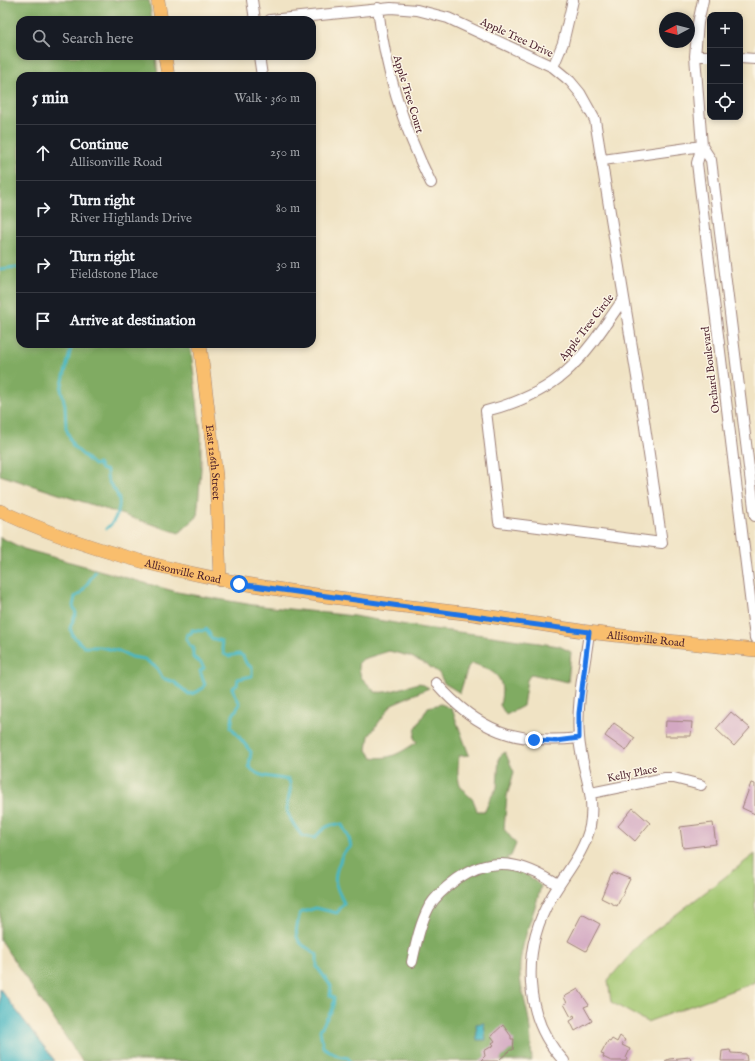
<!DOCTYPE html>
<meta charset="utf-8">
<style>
:root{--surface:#171b24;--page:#20242c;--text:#f1f3f6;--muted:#9ea1a6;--line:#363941}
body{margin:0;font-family:"IM FELL English",serif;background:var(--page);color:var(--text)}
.controls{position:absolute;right:12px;top:12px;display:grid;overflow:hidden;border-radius:8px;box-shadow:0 2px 6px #0003}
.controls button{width:36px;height:36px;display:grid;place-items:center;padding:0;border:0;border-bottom:1px solid var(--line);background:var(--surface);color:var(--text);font:20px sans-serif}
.compass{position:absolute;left:659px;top:12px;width:36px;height:36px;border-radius:50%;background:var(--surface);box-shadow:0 2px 6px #0003;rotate:263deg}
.stop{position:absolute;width:12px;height:12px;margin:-9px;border:3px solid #1a73e8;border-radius:50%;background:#fff}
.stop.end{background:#1a73e8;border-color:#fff;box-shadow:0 1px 4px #0008}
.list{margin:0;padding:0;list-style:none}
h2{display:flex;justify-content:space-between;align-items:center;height:52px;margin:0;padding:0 16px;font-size:17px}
h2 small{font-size:13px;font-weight:400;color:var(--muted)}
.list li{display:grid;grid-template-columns:26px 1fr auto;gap:12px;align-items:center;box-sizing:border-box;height:56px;padding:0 16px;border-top:1px solid var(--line)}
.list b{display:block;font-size:15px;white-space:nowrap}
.list p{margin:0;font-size:13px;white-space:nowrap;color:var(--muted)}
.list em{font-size:13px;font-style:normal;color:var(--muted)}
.icon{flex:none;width:22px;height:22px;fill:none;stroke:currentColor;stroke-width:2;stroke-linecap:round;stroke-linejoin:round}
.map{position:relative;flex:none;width:755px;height:1061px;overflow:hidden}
.search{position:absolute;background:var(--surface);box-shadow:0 2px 6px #0003;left:16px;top:16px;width:300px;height:44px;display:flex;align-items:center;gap:10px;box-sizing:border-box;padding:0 14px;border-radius:12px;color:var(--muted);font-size:15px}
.panel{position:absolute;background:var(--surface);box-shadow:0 2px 6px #0003;left:16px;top:72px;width:300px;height:276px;border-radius:12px}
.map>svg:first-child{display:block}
</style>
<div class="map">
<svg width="755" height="1061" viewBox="0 0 755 1061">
<rect width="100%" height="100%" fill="#fcf5e5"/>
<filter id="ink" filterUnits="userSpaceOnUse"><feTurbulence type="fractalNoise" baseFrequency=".025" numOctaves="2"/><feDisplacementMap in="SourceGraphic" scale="8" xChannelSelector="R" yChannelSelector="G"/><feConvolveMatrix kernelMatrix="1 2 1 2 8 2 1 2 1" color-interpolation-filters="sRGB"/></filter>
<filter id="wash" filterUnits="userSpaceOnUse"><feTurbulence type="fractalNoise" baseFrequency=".012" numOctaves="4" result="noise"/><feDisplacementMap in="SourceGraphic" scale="16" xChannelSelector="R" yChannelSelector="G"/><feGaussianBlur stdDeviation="0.9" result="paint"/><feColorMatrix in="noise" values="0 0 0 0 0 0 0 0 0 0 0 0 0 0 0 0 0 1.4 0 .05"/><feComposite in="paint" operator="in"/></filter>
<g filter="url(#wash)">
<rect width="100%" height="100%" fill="#f0e3c4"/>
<!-- green -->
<path fill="#a1c670" stroke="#76724e" d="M755 854V982L647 1022 611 1002 608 980 644 939Z"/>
<!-- forest -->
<path fill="#80ab62" stroke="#656546" d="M0 0H149L152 20H20V56H156L158 76H20V344H190L201 434V469L197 517 179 533 0 475Z
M0 537 24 549 177 592 253 605 354 616 424 628 492 636 559 646 571 652 568 682 531 674 527 680 523 706 506 715 500 705C506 677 497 672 472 663L468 667 460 693 444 683 439 673 426 664 409 656 389 651 363 659 358 664 361 677 375 692C389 694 405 686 420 683L429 688 392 704 369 736 367 750 372 757C391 760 401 752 417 742L414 738 416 728 428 707 441 704 452 709 469 755 459 756C458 766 456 780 462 788 470 800 472 793 477 811H485L491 797 497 788 499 757 505 752 514 772 507 796 504 829 516 844 511 856 506 858 541 886C535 912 523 935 520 963 518 983 526 1002 529 1021 531 1034 531 1048 532 1061H82L0 940Z"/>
<!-- water -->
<path fill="#49b7c2" stroke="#4a6b76" d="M0 989 55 1061H0Z
M484 1023 486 1040H477L476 1024Z"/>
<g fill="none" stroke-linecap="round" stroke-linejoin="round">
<!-- stream -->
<path stroke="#49b7c2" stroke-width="3" d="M0 269 16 267 20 269
M72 344 61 389 65 405 66 428 73 446 94 465 98 464 101 469 107 471C106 484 113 485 117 494 123 505 116 521 107 528
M95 572 81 593 75 597 73 606 76 613 70 628 73 636 84 647H100L119 651 132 657 144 659 157 668 162 678 174 682 189 694C197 693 200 691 205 685L200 671 204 668 201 663 193 657V647L190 646 186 639 187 634H191L192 630 202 631 206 629 209 633 211 638 221 641 224 654 228 656 239 654 243 656 246 663 252 668V676L238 679 237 685 232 688 240 704 233 715 231 727 251 752 249 766C257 779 274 776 289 780 293 793 287 796 287 808 287 817 297 829 302 836L315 838C322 828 330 822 342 825L349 838 351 847C341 853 343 854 339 864 332 881 336 887 344 903L337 913 316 908 300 913C297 925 292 938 304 946 309 949 313 951 317 955V967L331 986 330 996 334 998 333 1008 320 1030 323 1047 338 1056 348 1058 350 1061"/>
</g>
<g id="blocks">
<!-- building -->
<path fill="#d3a8c2" d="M731 712 750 728 734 746 716 729Z
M666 721 692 722 691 736H665Z
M614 723 635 738 626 751 605 736Z
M751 783 755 784V814L742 808Z
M633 808 650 823 635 841 618 826Z
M713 823 716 844 683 848 680 827Z
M612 872 630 879 617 906 601 898Z
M582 914 600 924 586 951 568 941Z
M578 989 589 1005 584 1007 592 1021 575 1031 570 1021 575 1018 574 1015 571 1017 564 1004 567 1003 564 997Z
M503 1025 511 1036V1039H514L513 1050H510L500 1059 502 1061H480L485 1056 484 1051 494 1045 492 1043 495 1041 491 1036Z
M620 1036 625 1040 622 1045 630 1049 626 1058 627 1059 626 1061H611L603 1057 604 1055 601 1054 608 1041 610 1042 612 1039 617 1042Z
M730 1050 731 1053 746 1054 747 1061H721L722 1051Z
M690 1057 691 1061H665L669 1059Z"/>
</g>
</g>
<g filter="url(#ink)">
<use href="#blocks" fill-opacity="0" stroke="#9d8178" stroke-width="1"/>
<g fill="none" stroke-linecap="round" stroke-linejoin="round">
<!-- minor casing -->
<g stroke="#9d8178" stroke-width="12">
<path id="minor" d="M252 0 255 20
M703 0 698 23 695 56 702 146 697 163 755 638
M378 8C385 70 403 127 431 183
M270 20 391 8 417 10 448 18 553 67 570 81 580 93 595 120 624 298
M259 56 262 76
M695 56H710
M740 58 755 59
M553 67 563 43 573 0
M702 146 711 160 755 516
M603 160 702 146
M624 298 644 420 662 543 499 522 486 411C562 392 582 359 624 298Z
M436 683C478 731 516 745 579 738
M591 793 665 778H674L701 785
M412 962C416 944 420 924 429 907 436 895 446 887 457 879 493 854 524 863 558 885
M564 1061C522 1017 522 948 551 898 564 875 585 852 590 826 596 791 581 770 579 737 576 702 585 666 589 632"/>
</g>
<!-- major casing -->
<g stroke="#9d8178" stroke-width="14">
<g id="major">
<path d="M158 0 161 20"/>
<path d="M165 56 168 76"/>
<path id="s1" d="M200 344 216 475 220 580"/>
<path id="s2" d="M0 511C146 579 304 594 463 613 505 618 547 626 589 632 644 639 700 644 755 650"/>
</g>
</g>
<!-- minor -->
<use href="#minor" stroke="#fff" stroke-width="10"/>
<!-- major -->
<use href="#major" stroke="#f9be6d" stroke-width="13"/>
</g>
</g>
<g fill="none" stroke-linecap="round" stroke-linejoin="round" filter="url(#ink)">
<!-- route -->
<path stroke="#1a73e8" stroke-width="5" d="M239 584 589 632 579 713V738L556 741 534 740"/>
</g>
<g text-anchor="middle" stroke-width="3" stroke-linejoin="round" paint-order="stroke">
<!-- street labels -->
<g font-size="11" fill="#4a1f2b" stroke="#fcf5e5">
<text transform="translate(517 37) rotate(25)" y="4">Apple Tree Drive</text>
<text transform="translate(409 94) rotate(73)" y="4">Apple Tree Court</text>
<text transform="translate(586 327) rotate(-52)" y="4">Apple Tree Circle</text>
<text transform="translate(710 370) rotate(-97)" y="4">Orchard Boulevard</text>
<text dy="4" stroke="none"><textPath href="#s1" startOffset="119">East 126th Street</textPath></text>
<text dy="4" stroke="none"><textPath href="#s2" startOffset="193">Allisonville Road</textPath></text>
<text dy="4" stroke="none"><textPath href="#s2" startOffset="661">Allisonville Road</textPath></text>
<text transform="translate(632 773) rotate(-11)" y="4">Kelly Place</text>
</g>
</g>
</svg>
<div class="controls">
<button>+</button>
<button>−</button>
<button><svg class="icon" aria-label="locate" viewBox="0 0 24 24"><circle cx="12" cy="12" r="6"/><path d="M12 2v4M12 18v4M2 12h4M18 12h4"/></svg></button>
</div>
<svg class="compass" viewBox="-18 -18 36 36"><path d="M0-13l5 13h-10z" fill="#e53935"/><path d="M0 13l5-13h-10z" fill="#9ea1a6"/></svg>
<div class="stop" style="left:239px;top:584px"></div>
<div class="stop end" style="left:534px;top:740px"></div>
<div class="search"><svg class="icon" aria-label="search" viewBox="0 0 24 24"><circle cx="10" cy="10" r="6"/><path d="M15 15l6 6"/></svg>Search here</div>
<section class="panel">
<h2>5 min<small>Walk · 360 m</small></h2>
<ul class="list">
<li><svg class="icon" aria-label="ahead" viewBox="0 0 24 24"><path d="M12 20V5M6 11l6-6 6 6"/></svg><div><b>Continue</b><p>Allisonville Road</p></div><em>250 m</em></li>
<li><svg class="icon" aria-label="right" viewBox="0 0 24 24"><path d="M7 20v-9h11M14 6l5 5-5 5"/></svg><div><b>Turn right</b><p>River Highlands Drive</p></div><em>80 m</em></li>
<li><svg class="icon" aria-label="right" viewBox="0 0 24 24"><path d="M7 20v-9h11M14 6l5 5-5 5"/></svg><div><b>Turn right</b><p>Fieldstone Place</p></div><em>30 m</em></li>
<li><svg class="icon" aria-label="arrive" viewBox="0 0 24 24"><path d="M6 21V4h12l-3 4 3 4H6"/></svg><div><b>Arrive at destination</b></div></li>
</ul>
</section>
</div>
